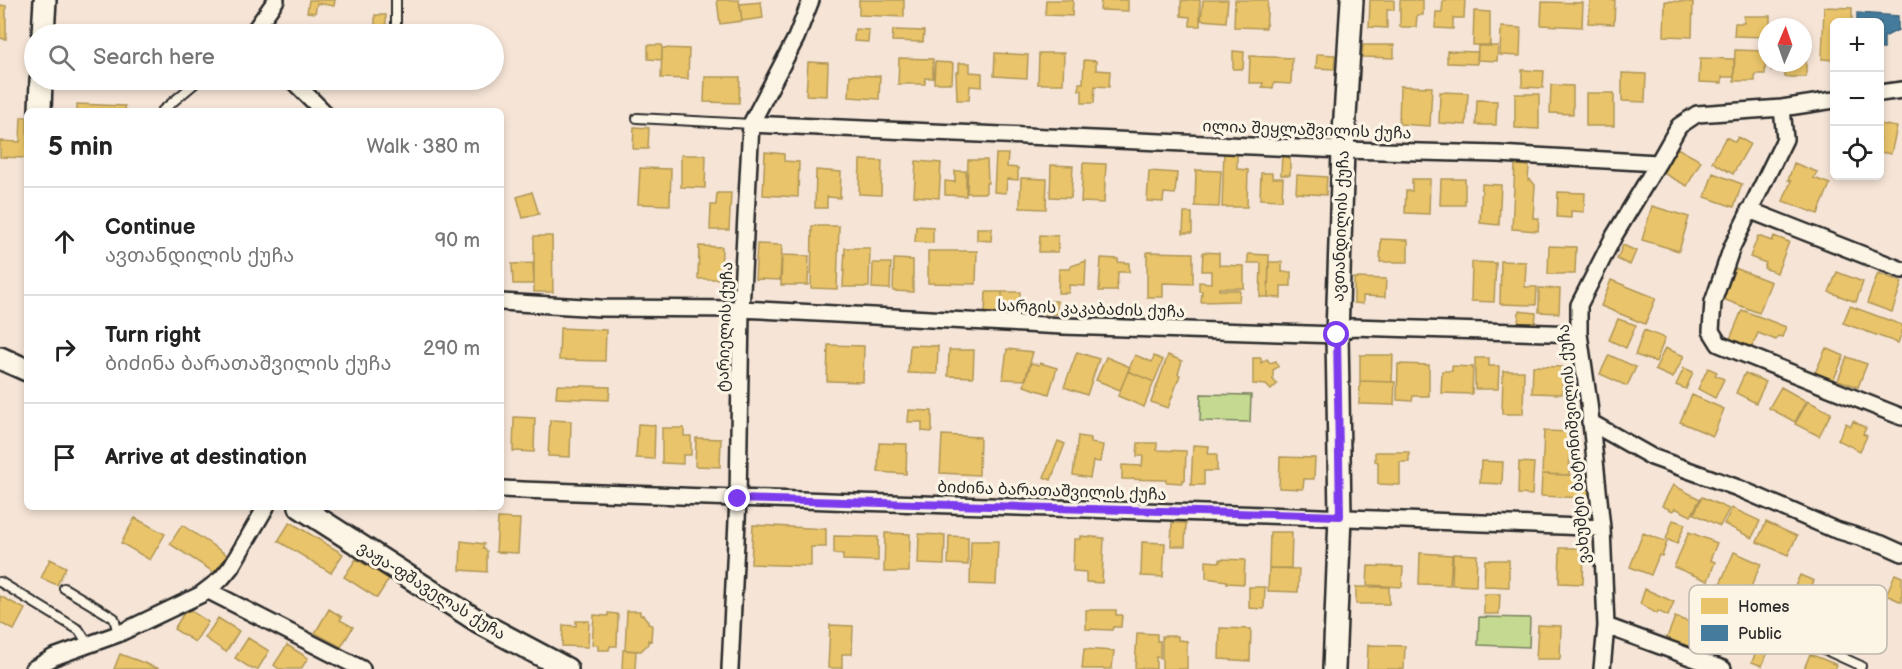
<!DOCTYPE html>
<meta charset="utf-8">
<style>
:root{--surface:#fff;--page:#f2f2f2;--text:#222;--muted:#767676;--line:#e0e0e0}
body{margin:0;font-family:"Balsamiq Sans","Noto Sans Georgian",sans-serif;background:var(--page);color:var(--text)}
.controls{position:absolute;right:18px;top:18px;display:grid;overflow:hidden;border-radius:9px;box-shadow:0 3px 9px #0003}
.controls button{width:54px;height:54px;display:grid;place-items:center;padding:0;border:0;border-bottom:2px solid var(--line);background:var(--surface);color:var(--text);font:30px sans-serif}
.compass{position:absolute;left:1758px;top:18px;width:54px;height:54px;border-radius:50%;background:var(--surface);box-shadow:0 3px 9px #0003;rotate:2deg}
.stop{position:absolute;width:18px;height:18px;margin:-14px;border:4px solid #7c3aed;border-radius:50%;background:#fff}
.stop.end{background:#7c3aed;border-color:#fff;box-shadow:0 2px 6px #0008}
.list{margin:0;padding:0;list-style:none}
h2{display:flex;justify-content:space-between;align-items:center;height:78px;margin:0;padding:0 24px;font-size:26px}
h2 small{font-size:20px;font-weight:400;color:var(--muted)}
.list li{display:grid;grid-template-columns:39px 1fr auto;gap:18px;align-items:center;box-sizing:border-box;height:108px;padding:0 24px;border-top:2px solid var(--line)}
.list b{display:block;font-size:22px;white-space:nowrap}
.list p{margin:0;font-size:20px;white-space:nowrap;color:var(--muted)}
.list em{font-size:20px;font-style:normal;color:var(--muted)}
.icon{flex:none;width:33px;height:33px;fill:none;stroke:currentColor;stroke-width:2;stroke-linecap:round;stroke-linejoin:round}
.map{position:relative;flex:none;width:1902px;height:669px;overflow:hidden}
.search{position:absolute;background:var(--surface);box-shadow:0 3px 9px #0003;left:24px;top:24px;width:480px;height:66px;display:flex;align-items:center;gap:15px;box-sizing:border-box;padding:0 21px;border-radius:33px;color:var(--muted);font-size:22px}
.panel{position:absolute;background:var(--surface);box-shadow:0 3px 9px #0003;left:24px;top:108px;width:480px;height:402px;border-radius:9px}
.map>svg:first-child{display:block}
</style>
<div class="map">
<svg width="1902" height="669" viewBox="0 0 1902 669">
<rect width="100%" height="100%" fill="#f6e5d7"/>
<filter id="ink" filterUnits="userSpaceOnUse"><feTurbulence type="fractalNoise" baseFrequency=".0167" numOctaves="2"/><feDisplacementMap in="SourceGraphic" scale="12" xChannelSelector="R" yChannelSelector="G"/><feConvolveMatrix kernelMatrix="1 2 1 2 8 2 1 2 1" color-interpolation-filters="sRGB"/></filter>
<g filter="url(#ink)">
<!-- green -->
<path fill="#c4da90" stroke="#78825e" stroke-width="1.5" d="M1201 394 1251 395 1250 422 1200 421Z
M1479 617 1530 618 1529 647 1478 645Z"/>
<!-- homes -->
<path fill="#e9c46a" stroke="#b09657" stroke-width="1.5" d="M309 0H335L334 6 317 3 315 13 307 12Z
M717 0H739L742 21 720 24Z
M859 0H904V17L859 15Z
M1046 0H1073L1072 16 1045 15Z
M1101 0H1128V11L1100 10Z
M1190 0H1200V26H1190V17L1181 16V1Z
M1203 0H1228L1226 22 1201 20Z
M1235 0H1268L1266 28 1234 27Z
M1370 0H1394V10H1387V28L1369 27Z
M1400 0H1423V15H1417L1416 27H1400Z
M1443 0H1465L1464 18H1453V29L1435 28 1436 12H1442Z
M1590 0H1615L1614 24 1588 23Z
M1665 1 1693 2 1692 37 1664 36Z
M761 2 763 18 742 21 740 4Z
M1542 2 1583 3 1582 27 1541 25Z
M0 5 6 6V39L0 38Z
M1824 7 1852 8V22H1834V60L1822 59Z
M1474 11 1490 12V45H1473Z
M375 15H386V34H375Z
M1744 16H1770V27H1767V37L1734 36 1735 23H1744Z
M1501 27 1521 28 1520 56 1500 55Z
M855 29 869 30 868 42 854 41Z
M893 30 924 31 923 42 892 41Z
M1803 40 1806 42V77H1785V70H1771L1772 63H1803Z
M648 45H662V60L648 59Z
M1363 45H1394V58L1362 57Z
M1478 46H1498L1497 61 1477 60Z
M662 48 689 49 688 79 661 78Z
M1735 50 1766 51 1765 74H1755V81H1734Z
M1233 51 1244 52 1243 69H1233Z
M1447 51 1478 52 1477 64 1447 63Z
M995 53 1028 55 1027 78 994 76Z
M1039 53H1064L1063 84H1038Z
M1317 54 1335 55 1334 69 1316 68Z
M1250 56 1292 58 1291 84 1274 83 1273 88 1262 87 1263 83H1249Z
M899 58 933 59V78H925V84H898Z
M1700 58 1734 59V77H1722V83L1699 82Z
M1084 60 1096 61V70L1110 71 1109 87 1095 86 1094 103H1082V90H1079V83H1083Z
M808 62 828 63 827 96 806 95Z
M935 62 953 63 952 83H934Z
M959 63H970V72L982 73V87L970 86 969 100H957L956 72H959Z
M1522 70 1544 71 1543 88 1522 87Z
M1622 73 1646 74 1645 102 1622 101Z
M850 75 880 76 879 99 849 97Z
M705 77H740L739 103 704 102Z
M1551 85 1573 86V114L1550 113Z
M1400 86 1432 87 1430 126 1399 124Z
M1440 92 1468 93 1466 125 1439 123Z
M1586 93H1614V126H1586Z
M1515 94H1539V129L1515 128Z
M1477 100 1497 101 1496 125H1476Z
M77 104 125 106V111H77Z
M21 117H27V158L0 157V141L20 142Z
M1880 124 1897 127 1891 154 1880 152Z
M634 127 649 128 648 149H633Z
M1726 137 1735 142 1738 137 1750 144 1733 174 1712 162Z
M1677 148 1701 161 1687 186 1663 173Z
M1224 150 1237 151V169L1248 170 1247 207H1222Z
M765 152 784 154V161L799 162 798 197 763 195Z
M1282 153H1290V175H1281Z
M996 154H1008L1007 167 1018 168V180L1007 179 1006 193 994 192Z
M681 155H706L705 188 681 187Z
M860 160 882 161 881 195 859 194Z
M968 160H987L988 183H986V193H967Z
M916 161 941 163 939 198 914 196Z
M1083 163 1106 164 1104 203 1081 202Z
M1794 163 1817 172 1814 178 1830 184 1818 214 1783 201 1791 181 1788 180Z
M1051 165 1073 166 1071 198 1050 197Z
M1515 165 1529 166 1528 180H1531L1535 185 1533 218H1539L1538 231 1512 229Z
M640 168 671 169 670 205 638 204Z
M816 170 841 172 840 198 827 197V208H815Z
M1196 170 1221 171 1219 207 1195 206Z
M955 171H966V196L945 195V181L955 182Z
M1149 171 1177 173 1175 194 1164 193 1163 202 1147 201Z
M1261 173H1272V178H1283L1282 200 1260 199Z
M1713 173 1742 184 1734 207 1705 197Z
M1297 175 1327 177 1326 195 1296 193Z
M1021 178 1047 179 1046 209 1020 208Z
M1412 179H1430L1429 214 1405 213 1406 191H1412Z
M1441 179H1465V205H1440Z
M1482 184 1501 185 1499 225 1480 223Z
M532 192 539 214 523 218 517 197Z
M1558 192 1585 193 1584 212 1571 211V218L1557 217Z
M717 193H731L729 230H710L711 205H716Z
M1652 206 1689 217 1679 251 1642 240Z
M1184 213H1192V233H1183Z
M812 226H839L837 289 811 288Z
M916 226 933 227V243L915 242Z
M977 228H992L991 241 977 240Z
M1040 235 1058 236V252H1039Z
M534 236H552L553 292H534Z
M1758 236 1772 241 1774 236 1789 242 1777 273 1764 268 1766 263 1750 257Z
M1381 239 1408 240V262H1380Z
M757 244 782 245 780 280 755 279Z
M1623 245 1636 251 1630 265 1617 259Z
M699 246 722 247 721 279H698Z
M1549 246 1576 247 1575 274H1548Z
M845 248H870L869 287H843Z
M928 251H977L976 284 928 283Z
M1147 252 1193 253V284L1163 283V297H1147Z
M1203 252 1219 253V265L1244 266V288H1219V290H1240L1239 301 1201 302 1202 291H1199V282L1211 283V271H1202Z
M1248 254 1269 255 1268 297H1260L1261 263H1248Z
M782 255 809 256 808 285H781Z
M1101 258 1118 259V262L1129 263V272H1118L1117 291H1099Z
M894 259 913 260V292L893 291Z
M1086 261 1085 286 1069 285V293H1058L1059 269H1070L1071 266Z
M1501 261 1526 262 1525 287H1537L1536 305 1500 304Z
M1269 262H1282V272H1291V286H1281V298L1268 297Z
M1472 262 1496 263 1494 302 1471 301Z
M533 263 534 284H513L512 264Z
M873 263H891L890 289 872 288Z
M1735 268 1771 282 1759 313 1723 299Z
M1837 272 1863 282 1856 302 1829 292Z
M1878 273 1902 282 1892 312 1867 303Z
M1354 278 1386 279 1385 297 1363 296V304L1354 303Z
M1611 280 1656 298 1645 324 1601 306Z
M1539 288 1560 289 1559 313 1539 312Z
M986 292H1002V314L985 313Z
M1002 292H1020V314H1002Z
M1045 301H1057V314H1045Z
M1850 306 1902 325V332L1898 343 1843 323Z
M1742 310 1786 327 1782 337 1778 336 1776 340 1758 333 1752 347 1730 339Z
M1519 311 1536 313 1535 326 1518 325Z
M1618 319 1636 325 1626 348 1609 340Z
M560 328 606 330 605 361 559 360Z
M1644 330 1665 338 1656 362 1635 355Z
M828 345 864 346 863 382 827 381Z
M910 345 938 346 937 374 908 373Z
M1665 348 1684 356 1673 378 1655 370Z
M1826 348 1844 356 1833 381 1815 373Z
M1007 349 1033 352 1025 380 1003 379Z
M949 350H974L973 377 948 376Z
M1077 352 1099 359 1087 395 1064 387Z
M1135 355 1152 362 1154 356 1163 360 1154 382 1128 371Z
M1168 355 1182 361 1178 374 1180 375 1168 408 1151 402Z
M1360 355H1393L1392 382 1360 381Z
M1609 355 1636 367 1627 386 1600 374Z
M1106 357 1130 367 1120 390 1096 380Z
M1847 357 1867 364 1858 387 1838 380Z
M1253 358H1261V363L1267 359 1270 363 1276 361 1278 367 1273 370V380L1277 384 1271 390 1266 385 1253 384Z
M1475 358H1489V366H1499L1498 389H1475Z
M1031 363 1039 365 1040 363 1057 368 1049 394 1024 386Z
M1398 364 1429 365V396H1413L1412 401 1397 400Z
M1452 366 1473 367 1472 394 1441 393 1442 371H1452Z
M1533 366 1563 367 1562 394 1532 393Z
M1684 368 1693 372 1686 389 1676 385Z
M1708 368 1717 372 1715 375 1724 379 1715 398 1698 389Z
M1128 371 1154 382 1144 407 1118 396Z
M1503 371H1524L1523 414H1502Z
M1745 373 1766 382 1756 403 1736 393Z
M1360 381 1395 382 1394 405 1359 404Z
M557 385 610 387 609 400 556 398Z
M1781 387 1806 401 1795 422 1769 408Z
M1692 395 1724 409 1713 436 1680 422Z
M1808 401 1831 413 1819 436 1795 424Z
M909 410 932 411V432L922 431V422H908Z
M514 417 535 418 534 452 513 451Z
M550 420 571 421 570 457 548 456Z
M1853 421 1866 428 1863 434 1867 436 1860 451 1838 440 1846 423 1851 426Z
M638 424 655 425 654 459 636 458Z
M662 428H684V436H691V455H683V464L662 463Z
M1544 431 1571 432 1569 475 1542 474Z
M942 435 980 437 979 475 940 473Z
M1078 436 1091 438 1090 443 1103 445 1100 462 1093 461 1090 478 1073 475Z
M696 438 721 439 720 467 695 466Z
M1058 441 1065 444 1051 480 1044 477Z
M879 443 907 444 906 474 878 472Z
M1138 443H1157V450L1186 451 1185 480H1182V483L1166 482V480L1122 479V465L1142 466 1143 456H1137Z
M1193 445 1209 446 1208 454H1217V471H1204V485H1191Z
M1375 452H1409V462H1400V485L1378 484V462L1375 461Z
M1280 457 1315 458 1314 479H1304L1303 489 1279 488Z
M1481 461 1503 462 1502 484 1480 483Z
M1519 462 1534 463 1532 495 1518 494Z
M1542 474 1586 476 1590 495H1586L1585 498 1541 496Z
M1673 485 1700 499 1691 516 1675 508 1673 511 1662 506Z
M1702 497 1729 509 1720 526 1694 514Z
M477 507H496V512H477Z
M1732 508 1760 521 1752 538 1724 524Z
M135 518 165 534 150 560 121 543Z
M498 518 520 519 518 553 496 552Z
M1673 520 1685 524 1677 544 1666 539Z
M290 522 343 554 331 573 278 541Z
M1766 522 1797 536 1788 555 1757 542Z
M1172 523H1186L1185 546H1171Z
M182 525 227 555 215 573 170 544Z
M753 525 826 529V547H811V566L751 564Z
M1270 532H1292L1291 568H1269Z
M1689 532 1717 543 1710 560 1715 562 1708 581 1674 567Z
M885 533 910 534 909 572H884Z
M1643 533 1667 542 1662 556 1659 555 1651 575 1630 567Z
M919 534 945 535 944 565 918 564Z
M834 536 878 537V561L843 560V554H834Z
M949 536 968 537V565L948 564Z
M1081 536 1104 538 1102 583 1086 582V572L1073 571 1074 539H1081Z
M461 541 484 544 483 548 487 551V572L460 570Z
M971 541H998L996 585 970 584Z
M1142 542 1165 543 1163 577 1141 576Z
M1560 548H1584L1583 584 1559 583Z
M1734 552 1761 564 1747 596 1720 584Z
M1420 553 1452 555 1450 585 1419 584Z
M1453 554 1477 555 1476 586 1452 585Z
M50 559 66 567 57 585 41 578Z
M356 559 389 579 377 598 344 577Z
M1220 559 1245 560 1244 584 1227 583V581L1206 578V561L1220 562Z
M1485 560H1509V587L1484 586Z
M1368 566 1403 567 1402 587 1367 585Z
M1269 568 1299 569 1298 592 1268 591Z
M1895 574 1902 577V602L1886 595Z
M1800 575 1814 581 1812 585 1819 588 1817 594 1819 595 1811 613 1809 612 1808 615 1798 610 1796 616 1784 611Z
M1249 587H1265L1264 609 1249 608Z
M1356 587H1389V604H1356Z
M1645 589 1674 602 1668 616 1658 611 1657 614 1640 604Z
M1484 594H1500L1499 614H1484Z
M0 596 25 609 14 630 0 623Z
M187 608 208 622 195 642 174 629Z
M329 609 342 617 340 620 353 627 341 647 315 633Z
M1086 610H1116V615H1122L1121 627H1113L1112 630 1086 629Z
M627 611H640V615H643L648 621V624L652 625 651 641 648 640V644L641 651 625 650Z
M608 613 617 614 618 616 617 646H610L609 650H598V645H592L594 615 608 616Z
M1675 617 1700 626 1691 649 1666 640Z
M218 618 239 631 226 652 205 638Z
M576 621H589L588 647 562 646 563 625 576 626Z
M830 625 853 626 852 654H842V668H828Z
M1538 625 1561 626 1560 659H1536Z
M1220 628 1251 629 1250 661 1219 659Z
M1750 629 1774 638 1762 666 1752 662 1755 654 1751 652 1754 644 1745 641Z
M1137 633 1157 634V641H1160V658L1156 657V669L1135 668Z
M1162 636H1178V640L1187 641V669H1162Z
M248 638 269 651 258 669H252L235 658Z
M287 645 308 658 301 669H279L274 665Z
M1368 645 1405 646 1404 669H1367Z
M1084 649 1114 651 1112 669H1082Z
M623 650 636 651 635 669H622Z
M120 654 160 669H114Z
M1810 654 1837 665 1835 669H1804Z"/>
<!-- public -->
<path fill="#457b9d" stroke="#3d637b" stroke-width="1.5" d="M1857 13 1898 16V30L1884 37V49H1880V22H1857Z"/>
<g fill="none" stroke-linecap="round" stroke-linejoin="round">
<!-- lane casing -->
<g stroke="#2b2b2b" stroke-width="12">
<path id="lane" d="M396 0V34
M162 111 199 80
M637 118 751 124
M0 582 79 630 88 644
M64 588 114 618 118 634
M1777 628 1861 666 1860 669"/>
</g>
<!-- street casing -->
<g stroke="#2b2b2b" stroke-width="20">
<path id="street" d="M252 34 276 0
M292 80 323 111
M1880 93 1902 90
M1782 108 1785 139 1732 247 1713 302 1711 331 1719 344 1902 417
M751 124 1343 150 1498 154 1658 163 1679 126 1697 114 1782 108 1834 100
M1749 210 1902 270
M501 302 600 308 741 309 1063 326 1337 335 1352 327 1579 334
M1590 422 1652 457 1738 488 1833 529 1882 544 1902 553
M501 489C868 505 1235 511 1602 528
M207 590 362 669
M1606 626 1723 669
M33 669 54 657 118 634 200 595 221 579 231 567 266 507
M730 669 738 499 741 309 751 124 796 38 811 0
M1602 669 1606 626 1602 528 1589 403 1579 334V305L1614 236 1658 163"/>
</g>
<!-- secondary casing -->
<g stroke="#2b2b2b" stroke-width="26">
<path id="secondary" d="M43 34 45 0
M40 111 41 80
M0 358 27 370
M300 507 484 625 567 669
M1334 669 1340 516 1337 335 1343 150 1352 0"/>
</g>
<!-- lane -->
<use href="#lane" stroke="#fcf5e5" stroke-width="8"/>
<!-- street -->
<use href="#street" stroke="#fcf5e5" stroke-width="15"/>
<!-- secondary -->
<use href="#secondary" stroke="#fcf5e5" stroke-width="21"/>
</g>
</g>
<g fill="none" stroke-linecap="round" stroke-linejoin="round" filter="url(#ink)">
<!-- route -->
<path stroke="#7c3aed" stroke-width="8" d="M738 499 1340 516 1337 335"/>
</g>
<g text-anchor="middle" stroke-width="6" stroke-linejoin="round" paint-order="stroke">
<!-- street labels -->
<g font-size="16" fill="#2b2b2b" stroke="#fcf5e5">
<text transform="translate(1307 129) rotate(2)" y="6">ილია შეყლაშვილის ქუჩა</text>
<text transform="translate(1340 226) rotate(-88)" y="6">ავთანდილის ქუჩა</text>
<text transform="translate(1091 308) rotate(2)" y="6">სარგის კაკაბაძის ქუჩა</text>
<text transform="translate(724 327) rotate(-88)" y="6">ტარიელის ქუჩა</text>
<text transform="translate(1573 444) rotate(-95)" y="6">ვახუშტი ბატონიშვილის ქუჩა</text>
<text transform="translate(1052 490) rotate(2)" y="6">ბიძინა ბარათაშვილის ქუჩა</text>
<text transform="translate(432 590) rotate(32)" y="6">ვაჟა-ფშაველას ქუჩა</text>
</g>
</g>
<!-- legend -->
<rect x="1689" y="585" width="198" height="69" rx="9" fill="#fcf5e5" stroke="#bdb8ad" stroke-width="1.5"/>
<rect x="1701" y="598" width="27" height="16" fill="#e9c46a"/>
<rect x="1701" y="625" width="27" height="16" fill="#457b9d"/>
<g font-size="16" fill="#2b2b2b">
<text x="1738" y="612">Homes</text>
<text x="1738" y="639">Public</text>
</g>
</svg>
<div class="controls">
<button>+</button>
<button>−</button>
<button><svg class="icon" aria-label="locate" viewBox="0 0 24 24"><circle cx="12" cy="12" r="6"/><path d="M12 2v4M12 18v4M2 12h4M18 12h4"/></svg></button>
</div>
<svg class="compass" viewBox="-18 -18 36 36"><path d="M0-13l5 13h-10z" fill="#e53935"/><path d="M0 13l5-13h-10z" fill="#767676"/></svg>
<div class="stop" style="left:1337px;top:335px"></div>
<div class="stop end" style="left:738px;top:499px"></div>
<div class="search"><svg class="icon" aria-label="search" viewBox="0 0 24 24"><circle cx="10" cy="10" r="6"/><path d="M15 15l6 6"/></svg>Search here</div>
<section class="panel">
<h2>5 min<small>Walk · 380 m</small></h2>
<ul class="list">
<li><svg class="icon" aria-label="ahead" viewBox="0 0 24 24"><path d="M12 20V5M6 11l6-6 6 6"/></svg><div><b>Continue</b><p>ავთანდილის ქუჩა</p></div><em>90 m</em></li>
<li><svg class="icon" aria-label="right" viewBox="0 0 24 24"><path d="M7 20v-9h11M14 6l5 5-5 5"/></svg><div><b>Turn right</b><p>ბიძინა ბარათაშვილის ქუჩა</p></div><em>290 m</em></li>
<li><svg class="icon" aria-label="arrive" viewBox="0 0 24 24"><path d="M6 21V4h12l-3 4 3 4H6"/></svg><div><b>Arrive at destination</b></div></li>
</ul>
</section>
</div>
